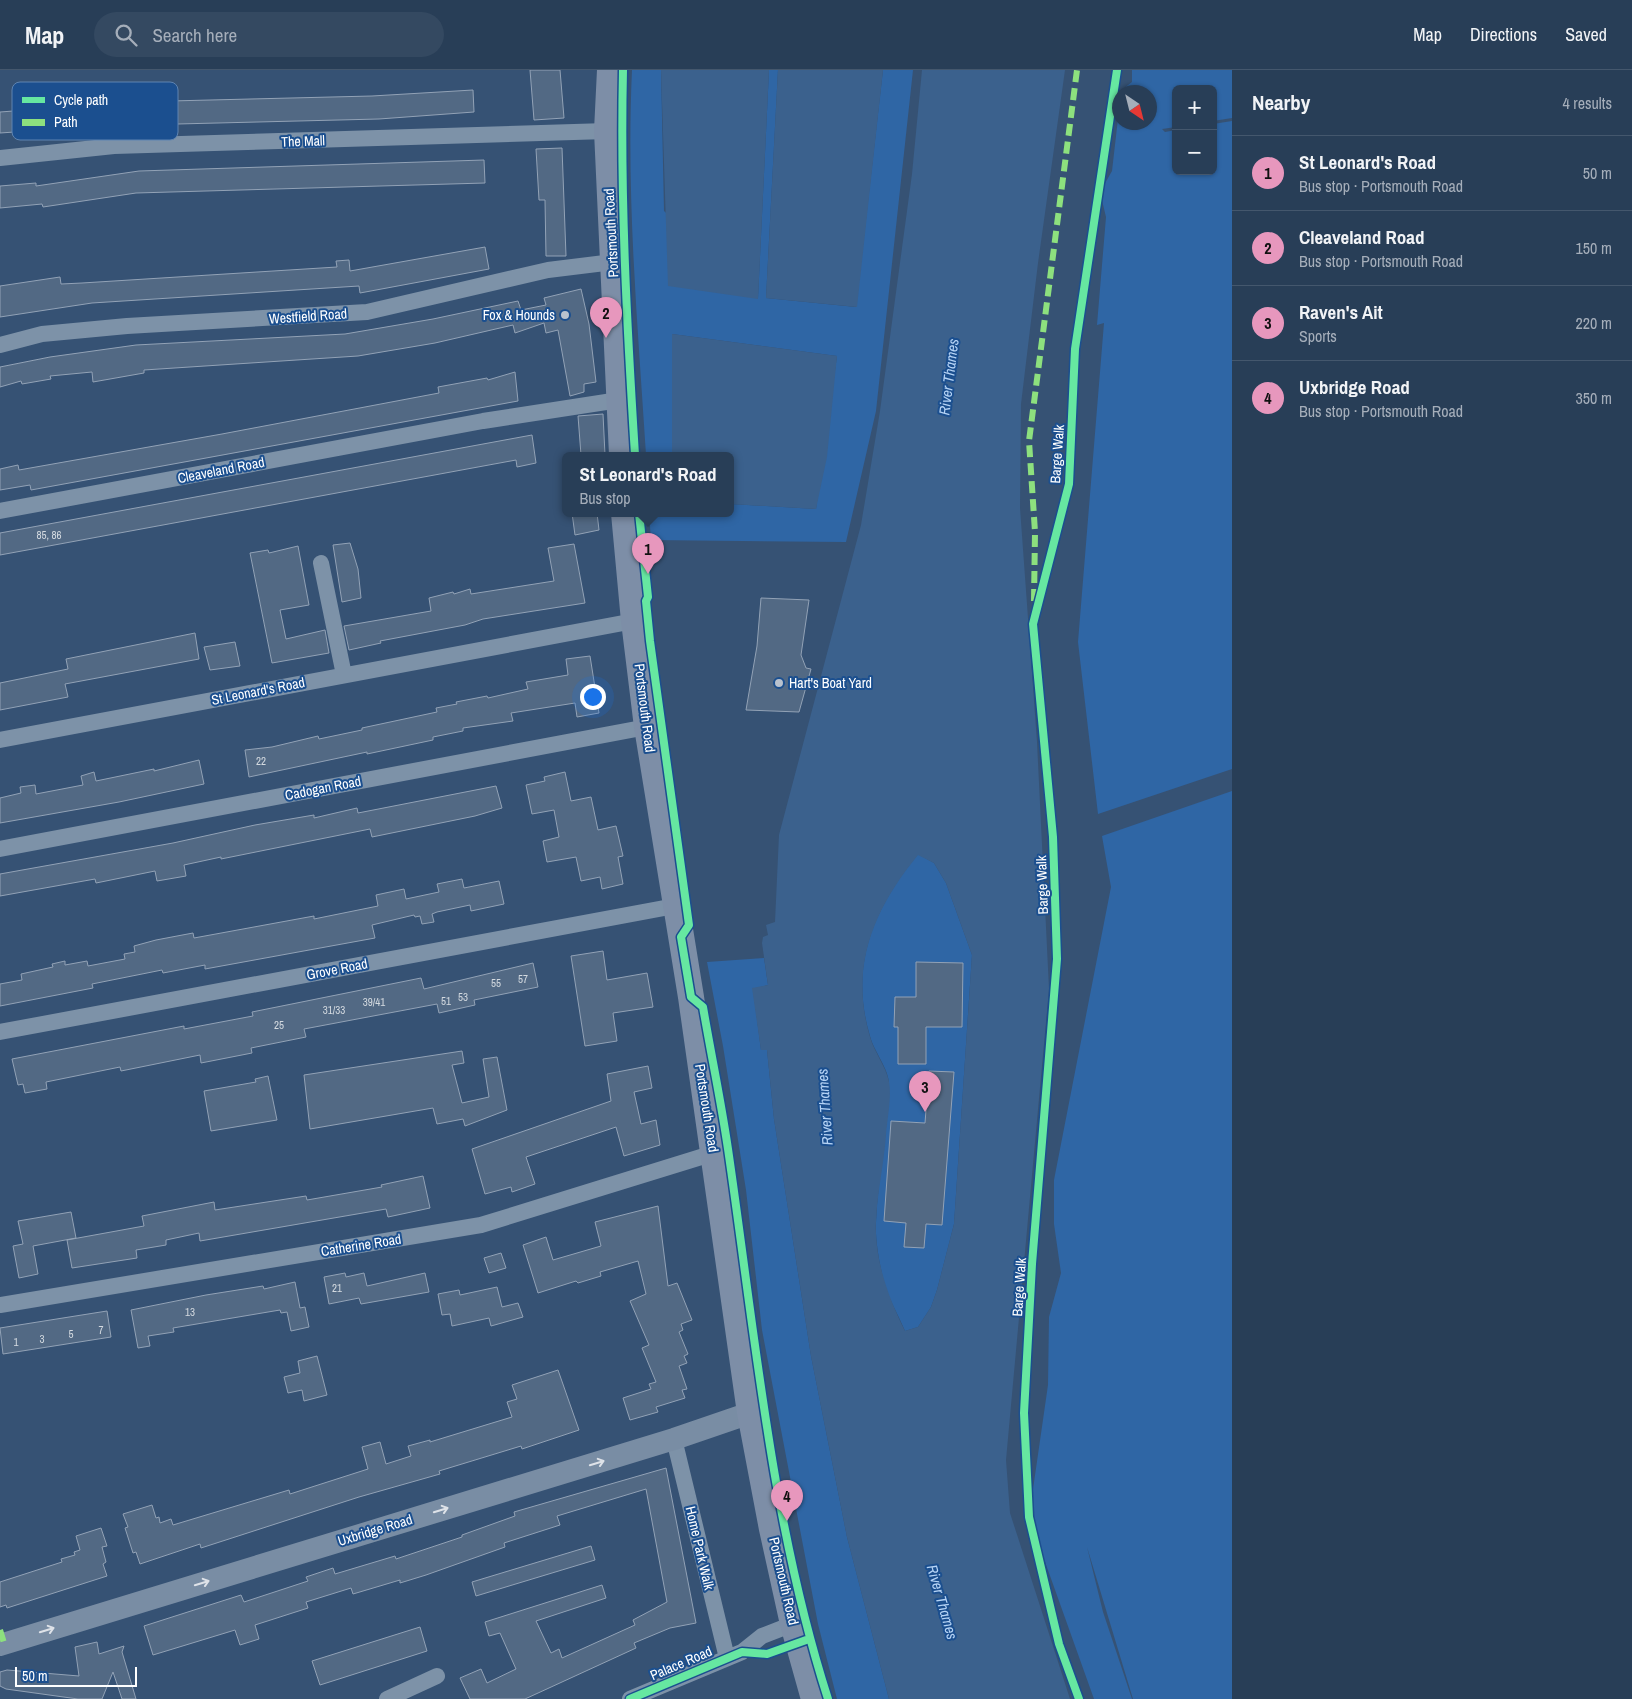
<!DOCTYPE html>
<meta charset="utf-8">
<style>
:root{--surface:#283e57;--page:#344961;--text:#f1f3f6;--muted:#a5aeba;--line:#44576d;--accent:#e797bd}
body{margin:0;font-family:"Archivo Narrow",sans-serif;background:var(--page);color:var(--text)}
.controls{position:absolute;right:15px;top:15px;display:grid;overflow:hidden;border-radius:8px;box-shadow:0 1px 4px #0004}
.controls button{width:45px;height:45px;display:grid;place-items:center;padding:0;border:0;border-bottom:1px solid var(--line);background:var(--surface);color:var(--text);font:25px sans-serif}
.compass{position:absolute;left:1112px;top:15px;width:45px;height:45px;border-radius:50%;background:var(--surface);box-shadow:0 1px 4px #0004;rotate:145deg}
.scale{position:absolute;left:15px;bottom:12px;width:122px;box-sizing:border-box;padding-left:5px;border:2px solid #fff;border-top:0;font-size:14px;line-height:18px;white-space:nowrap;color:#fff;-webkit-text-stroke:4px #1b4f8f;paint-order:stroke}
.you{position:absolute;left:592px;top:626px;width:18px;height:18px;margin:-12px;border:4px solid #fff;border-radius:50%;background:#1a73e8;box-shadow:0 0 0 8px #1a73e833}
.badge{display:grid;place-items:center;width:32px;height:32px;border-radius:50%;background:var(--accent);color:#111;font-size:16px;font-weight:700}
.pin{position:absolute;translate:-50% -41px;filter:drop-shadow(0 1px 2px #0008)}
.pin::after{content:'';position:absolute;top:26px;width:18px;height:15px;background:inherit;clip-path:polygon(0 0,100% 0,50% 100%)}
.popup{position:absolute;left:562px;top:382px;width:172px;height:65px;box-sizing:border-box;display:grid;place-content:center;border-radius:8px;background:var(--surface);filter:drop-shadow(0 1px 4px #0005);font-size:16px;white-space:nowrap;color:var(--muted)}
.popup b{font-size:19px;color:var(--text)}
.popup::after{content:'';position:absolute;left:50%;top:100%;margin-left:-10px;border:10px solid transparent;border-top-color:var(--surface)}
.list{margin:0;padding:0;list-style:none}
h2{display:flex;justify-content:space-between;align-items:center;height:65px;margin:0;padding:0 20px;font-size:21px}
h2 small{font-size:16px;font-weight:400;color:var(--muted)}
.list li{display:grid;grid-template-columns:32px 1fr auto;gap:15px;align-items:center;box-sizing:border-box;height:75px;padding:0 20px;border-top:1px solid var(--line)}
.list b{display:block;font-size:19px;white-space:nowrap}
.list p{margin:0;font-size:16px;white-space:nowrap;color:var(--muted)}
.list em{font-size:16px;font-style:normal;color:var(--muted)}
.icon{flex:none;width:28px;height:28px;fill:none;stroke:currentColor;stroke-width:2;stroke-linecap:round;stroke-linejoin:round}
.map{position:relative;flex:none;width:1232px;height:1629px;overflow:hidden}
header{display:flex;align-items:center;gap:30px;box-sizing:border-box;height:70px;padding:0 25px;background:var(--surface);border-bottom:1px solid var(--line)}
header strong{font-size:24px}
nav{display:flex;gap:28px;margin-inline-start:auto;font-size:18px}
.search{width:350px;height:45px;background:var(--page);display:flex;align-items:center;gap:12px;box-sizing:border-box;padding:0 18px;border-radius:28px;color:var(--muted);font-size:19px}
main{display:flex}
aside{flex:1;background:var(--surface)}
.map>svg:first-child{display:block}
</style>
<header>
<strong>Map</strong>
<div class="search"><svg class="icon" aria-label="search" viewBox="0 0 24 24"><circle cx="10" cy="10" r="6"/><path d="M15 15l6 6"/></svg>Search here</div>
<nav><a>Map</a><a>Directions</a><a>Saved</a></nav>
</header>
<main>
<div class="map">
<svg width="1232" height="1629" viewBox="0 0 1232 1629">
<rect width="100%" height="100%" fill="#365274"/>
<!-- green -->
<path fill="#2f66a5" d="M632 0H661L664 141 758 228 769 0H778L766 228 856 237 883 0H913L876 341 846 472 651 470 649 443H730L731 434 816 439 837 286 672 264V385H646C638 258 626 128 632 0Z
M1132 0H1232V48L1213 51V19H1176V57L1162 59 1165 62 1176 60V101H1213V54L1232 51V699L1098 744 1078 572 1104 253 1097 255 1106 147 1100 122 1112 101 1119 40 1120 52H1150V22H1123V19L1132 12Z
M1232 721V1629H1133L1087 1477 1103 1542 1132 1629H1094L1029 1447 1048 1315 1049 1247 1061 1203 1054 1154V1110L1111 817 1102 766Z
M918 784 934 793 946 813 972 885 954 1154 937 1220 931 1237 918 1257 905 1261C898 1244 887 1226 883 1208 879 1191 875 1169 876 1152 878 1106 888 1061 889 1016 890 1000 874 982 870 966 849 896 873 839 918 784Z
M764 888 768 915 753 919 761 980H767L774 1049 811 1286 847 1467 889 1629H837L818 1554 762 1260 746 1120 723 976 707 892Z"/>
<!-- water -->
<path fill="#3b618d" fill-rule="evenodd" d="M661 0H769L758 229 668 216Z
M778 0H883L857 237 766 228Z
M922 0H1065L1038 193 1021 334 1020 438 1037 672 1049 919 1006 1390 1010 1443 1070 1629H889L847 1467 811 1286 774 1049 767 980H761L752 918 768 915 762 873 763 867 768 865 766 855 775 852 779 765 861 455 880 341 912 104ZM918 785 934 793 946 813 972 885 954 1154 937 1220 931 1237 918 1257 905 1261C889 1229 874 1189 876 1152 877 1123 884 1094 886 1065 887 1050 892 1026 889 1012 886 996 874 982 870 967 849 896 874 839 918 785Z
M672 264 837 286 827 387 816 439 731 434 730 385H672Z"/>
<!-- building -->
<path fill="#526984" stroke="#92a2b6" d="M530 0H560L564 48 534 50Z
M473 20 474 42 379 49 137 55V53L53 63 44 62V60L0 63V42L27 40V42L127 31V36L170 34V31L372 26Z
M562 78 566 186H546L545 130H539L536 79Z
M484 90 485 113 136 123 43 137 42 134 0 138V116L36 113V116L139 101Z
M485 177 489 199 360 223 359 216 92 233 0 247V216L60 207 61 214 82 213 337 197 336 191 349 190 350 201Z
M581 219 589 254 596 312 584 314V322L570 326 558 260 546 263 544 253 515 263 513 255 435 273 358 286 144 300V303L93 312 92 302 50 306 51 309 22 314 21 311 0 317V297L50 287 136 275 345 264 433 249 518 231 521 240 546 235 544 228Z
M515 302 518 331 31 420 30 415 0 420V399L18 395 19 400 222 364 439 323 438 317 487 308 488 310Z
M603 344 605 385H581L578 346Z
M532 365 536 393 517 397 516 390 0 485V463Z
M572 443H597L599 460 575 465Z
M350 473 358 499 361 528 342 532 333 475Z
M574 474 585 533 483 549 465 555 380 571 381 573 349 580 344 556 431 541 429 528 453 522 454 524 470 519 471 524 554 511 548 478Z
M298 476 309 535 280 540 286 569 325 560 329 583 272 593 250 483 268 480 269 483Z
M761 528 809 530 801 585 806 598 811 599 799 642 746 640 757 576Z
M195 563 199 589 65 614 68 627 0 640V613L68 599 66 589Z
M235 572 240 596 210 600 204 577Z
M590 586 599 643 577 647 575 633 511 643 513 651 463 658V661L433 667V670L367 684V682L249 707 245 680 272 677 318 666 319 669 362 660V658L437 642 436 638 457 634 456 632 487 626 488 628 528 619 526 612 568 605 566 589Z
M199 690 204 714 119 732 0 753V728L21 723 20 717 35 715 36 724 83 715 81 706 94 702 96 711 154 699V701Z
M565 702 571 731 591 727 598 760 616 756 623 786 618 787 623 814 602 819 600 807 581 811 576 787 547 792 543 771 559 767 554 740 532 744 526 715 545 711 544 707Z
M496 716 502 738 475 746 372 767 370 759 221 789V787L184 795 186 806 157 811 155 801 96 813 95 809 0 826V804L173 773 255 755 314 745V748L357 738 358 743Z
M462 809 464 818 499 811 504 834 471 841 470 835 437 842 432 844 434 852 422 854 420 846 415 847 414 845 372 855 375 868 205 899V895L163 903 162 900 92 914 93 918 0 936V914L22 910 21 904 53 897 52 894 65 891V895L87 891 88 896 125 889 124 884 135 882 134 876 156 870 193 863 194 868 314 846V849L378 836 376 825 404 819 406 829 439 822 437 814Z
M603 881 607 910 647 903 653 937 613 943 617 971 585 976 571 886Z
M916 892 963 893 962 957H926V994H898V957H894L895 927H916Z
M533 893 538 917 474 930 475 935 439 943 437 934 304 959 306 967 251 978 252 983 201 993 200 985 121 1001 120 997 46 1012 47 1019 25 1023 23 1014 18 1015 12 989 184 956V959L253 946 252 942 421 908 424 919Z
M462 981 464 993 452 995 462 1033 489 1027 483 989 497 987 507 1040 465 1056 463 1049 437 1054 433 1038 310 1059 304 1005Z
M648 996 652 1018 634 1022 641 1054 656 1050 660 1075 624 1086 616 1057 526 1087 535 1114 512 1122 511 1117 485 1124 472 1079 611 1031 607 1004Z
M929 1001 954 1002 942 1155 926 1154 924 1178 904 1177 906 1153 884 1151 891 1051 925 1053Z
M268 1006 277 1050 211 1061 204 1021 256 1012 255 1009Z
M423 1106 430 1138 388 1147 386 1139 200 1171 199 1163 166 1170V1175L136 1180 137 1188 72 1198 67 1170 144 1156 142 1146 214 1132 215 1140 306 1126 307 1130 382 1117 381 1115Z
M658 1136 668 1216 677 1213 692 1250 681 1254 683 1260 679 1262 688 1284 684 1286 687 1293 679 1296 687 1319 682 1320 685 1328 656 1337 658 1342 630 1350 623 1328 651 1319 649 1314 656 1312 642 1278 649 1275 630 1231 646 1224 638 1191 600 1202 601 1206 578 1213 576 1211 538 1223 523 1175 546 1167 553 1190 601 1176 595 1152Z
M71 1142 76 1168 33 1176 38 1204 19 1208 13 1176 23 1174 18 1151Z
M501 1183 506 1198 489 1203 484 1188Z
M345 1203 346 1207 364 1203 367 1216 425 1203 429 1222 361 1234 359 1228 329 1234 324 1207Z
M295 1212 300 1238 305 1237 309 1257 291 1261 287 1242 281 1243 280 1240 173 1258 174 1262 148 1266 150 1276 138 1278 131 1240 206 1225 263 1216 264 1219Z
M497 1217 502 1237 518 1233 523 1247 491 1256 489 1248 452 1256 450 1244 442 1245 438 1224 459 1220 460 1225Z
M107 1241 111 1267 3 1284 0 1258Z
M317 1286 327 1325 304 1331 302 1320 288 1323 284 1307 300 1303 298 1291Z
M558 1300 579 1360 522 1379 521 1376 439 1401 440 1404 359 1427 201 1478 200 1474 140 1494 136 1482 133 1483 125 1458 128 1457 123 1444 152 1435 156 1448 159 1447 160 1453 171 1449 173 1455 289 1420 290 1424 368 1399 362 1377 380 1372 386 1394 411 1386 408 1376 430 1370V1372L512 1347 507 1332 517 1329 512 1315Z
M666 1398 696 1553 670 1558 634 1573 636 1578 525 1629H470L460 1608 481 1599 487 1613 516 1599 500 1563 489 1566 485 1552 602 1515 606 1528 536 1551 551 1583 559 1579 562 1588 635 1555 633 1550 667 1532 646 1419 557 1446 560 1455 504 1473 505 1477 426 1505 400 1513V1510L353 1524 351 1518 306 1532 308 1538 255 1555 259 1569 240 1575 235 1560 153 1585 144 1556 241 1525 244 1532 308 1511 306 1507 333 1498 335 1504 395 1486 396 1489 462 1467V1465L515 1446 514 1442Z
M101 1458 107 1476 102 1477 106 1492 103 1494 107 1506 7 1538 6 1535 0 1537V1512L62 1492 61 1489 75 1485 74 1482 80 1480 76 1466Z
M591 1476 595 1490 476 1526 472 1512Z
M420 1557 427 1581 320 1615 312 1591Z
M97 1572 99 1584 124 1576 122 1582 136 1629H122L113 1602 102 1629H78L6 1619 0 1616V1602L7 1600 79 1606 75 1577Z"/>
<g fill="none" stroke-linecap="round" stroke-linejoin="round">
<!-- street -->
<path stroke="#7d92a8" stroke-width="16" d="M0 88 114 76 607 61
M0 275 42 264 127 256 367 242 548 200 613 192
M0 441 483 351 619 330
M321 493 344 605
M0 670 634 551
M0 779 647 657
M0 962 675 836
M0 1235 481 1155 714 1083
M674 1369 727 1588
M387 1629 437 1606
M630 1629 742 1582 762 1566 793 1554"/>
<!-- secondary -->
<path stroke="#798da4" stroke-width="22" d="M0 1575 674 1369 750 1343"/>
<!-- primary -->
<path stroke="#7d8ea7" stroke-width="26" d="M610 0 607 61 622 385
M624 443 634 551 647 657 691 927 750 1343 772 1459 793 1554 814 1629"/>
<!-- quiet -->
<path stroke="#8de07e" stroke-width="6" stroke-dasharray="12 6" stroke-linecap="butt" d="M1034 531 1035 462 1029 371 1077 0
M0 1560 4 1573"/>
<!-- cycleway casing -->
<g stroke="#1b4f8f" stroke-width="11">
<path id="cycleway" d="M623 0C620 128 627 257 635 385
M639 443 648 527 646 531 650 571 689 855 681 867 691 927 703 937C711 984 721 1031 728 1079 755 1263 771 1451 828 1629
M630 1629 742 1582 767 1584 809 1569
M1079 1629 1059 1574 1029 1447 1024 1343 1032 1194 1057 889 1053 767 1033 554 1069 414 1075 279 1117 0"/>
</g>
<!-- cycleway -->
<use href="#cycleway" stroke="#66e7a1" stroke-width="8"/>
</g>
<!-- one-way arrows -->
<defs><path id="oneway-shaft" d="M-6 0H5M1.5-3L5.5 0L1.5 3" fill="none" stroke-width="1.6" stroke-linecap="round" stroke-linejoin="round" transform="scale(1.25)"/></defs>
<g stroke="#dee2e8">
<use href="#oneway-shaft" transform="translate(597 1393) rotate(-17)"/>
<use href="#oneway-shaft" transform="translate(441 1440) rotate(-17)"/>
<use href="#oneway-shaft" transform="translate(202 1513) rotate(-17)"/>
<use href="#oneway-shaft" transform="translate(47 1560) rotate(-17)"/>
</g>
<!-- markers -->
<g fill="#b9c2ce" stroke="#1b4f8f" stroke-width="2">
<circle cx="565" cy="245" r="5"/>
<circle cx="779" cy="613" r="5"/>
</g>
<g text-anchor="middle" stroke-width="4" stroke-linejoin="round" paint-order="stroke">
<!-- number labels -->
<g font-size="11" fill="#d4dae0">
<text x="49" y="469">85, 86</text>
<text x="261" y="695">22</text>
<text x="523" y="913">57</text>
<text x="496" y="917">55</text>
<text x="463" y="931">53</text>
<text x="446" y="935">51</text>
<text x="374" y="936">39/41</text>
<text x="334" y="944">31/33</text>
<text x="279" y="959">25</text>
<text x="337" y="1222">21</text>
<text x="190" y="1246">13</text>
<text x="101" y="1264">7</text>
<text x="71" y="1268">5</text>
<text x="42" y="1273">3</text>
<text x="16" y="1276">1</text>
</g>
<!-- street labels -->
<g font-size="14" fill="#fff" stroke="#1b4f8f">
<text transform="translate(303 71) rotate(-2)" y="5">The Mall</text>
<text transform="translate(611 163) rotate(-93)" y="5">Portsmouth Road</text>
<text transform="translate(308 246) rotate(-4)" y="5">Westfield Road</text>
<text transform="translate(1057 384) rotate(-86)" y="5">Barge Walk</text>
<text transform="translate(221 400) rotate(-11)" y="5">Cleaveland Road</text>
<text transform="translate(258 621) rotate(-11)" y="5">St Leonard's Road</text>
<text transform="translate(645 638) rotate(83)" y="5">Portsmouth Road</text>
<text transform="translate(323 718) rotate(-11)" y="5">Cadogan Road</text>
<text transform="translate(1042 815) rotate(-92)" y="5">Barge Walk</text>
<text transform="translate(337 899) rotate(-11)" y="5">Grove Road</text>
<text transform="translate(707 1038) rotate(81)" y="5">Portsmouth Road</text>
<text transform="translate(361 1175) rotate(-9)" y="5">Catherine Road</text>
<text transform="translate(1019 1217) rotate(-86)" y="5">Barge Walk</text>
<text transform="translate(375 1460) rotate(-17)" y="5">Uxbridge Road</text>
<text transform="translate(700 1478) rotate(77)" y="5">Home Park Walk</text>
<text transform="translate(784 1511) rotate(77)" y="5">Portsmouth Road</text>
<text transform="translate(681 1593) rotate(-23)" y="5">Palace Road</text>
</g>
<!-- poi labels -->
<g font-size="14" fill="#fff" stroke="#1b4f8f" text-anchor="end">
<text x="555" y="250">Fox &amp; Hounds</text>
<text x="789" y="618" text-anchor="start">Hart's Boat Yard</text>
</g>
<!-- water labels -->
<g font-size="15" font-style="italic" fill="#b5d3f5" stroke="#1b4f8f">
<text transform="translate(949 307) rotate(-83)" y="5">River Thames</text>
<text transform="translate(825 1037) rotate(-94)" y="5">River Thames</text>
<text transform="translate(942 1532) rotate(74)" y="5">River Thames</text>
</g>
</g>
<!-- legend -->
<rect x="12" y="12" width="166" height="58" rx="8" fill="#1b4f8f" stroke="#5f84b1" stroke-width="1"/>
<rect x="22" y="27" width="23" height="6" fill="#66e7a1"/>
<rect x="22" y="49" width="23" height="7" fill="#8de07e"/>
<g font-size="14" fill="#fff">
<text x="54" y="35">Cycle path</text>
<text x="54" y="57">Path</text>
</g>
</svg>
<div class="controls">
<button>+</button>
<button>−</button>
</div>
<svg class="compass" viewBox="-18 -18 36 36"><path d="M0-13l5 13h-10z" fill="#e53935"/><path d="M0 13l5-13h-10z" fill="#a5aeba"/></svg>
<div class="scale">50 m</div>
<div class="you"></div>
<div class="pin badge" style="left:648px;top:504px">1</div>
<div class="popup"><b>St Leonard's Road</b>Bus stop</div>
<div class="pin badge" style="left:606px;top:268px">2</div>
<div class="pin badge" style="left:925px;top:1042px">3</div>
<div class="pin badge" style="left:787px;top:1451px">4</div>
</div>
<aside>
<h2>Nearby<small>4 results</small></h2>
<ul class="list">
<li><span class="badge">1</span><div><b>St Leonard's Road</b><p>Bus stop · Portsmouth Road</p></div><em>50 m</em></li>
<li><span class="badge">2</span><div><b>Cleaveland Road</b><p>Bus stop · Portsmouth Road</p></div><em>150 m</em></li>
<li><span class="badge">3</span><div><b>Raven's Ait</b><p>Sports</p></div><em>220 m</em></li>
<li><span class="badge">4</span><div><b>Uxbridge Road</b><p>Bus stop · Portsmouth Road</p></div><em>350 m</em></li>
</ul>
</aside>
</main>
